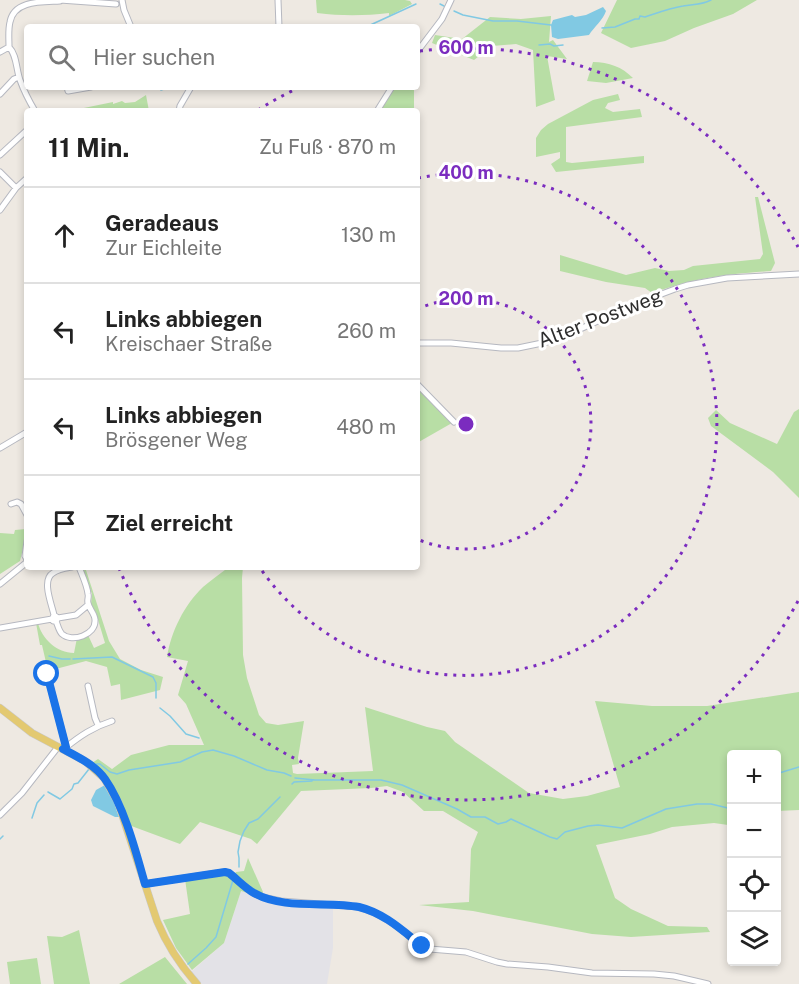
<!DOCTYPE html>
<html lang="de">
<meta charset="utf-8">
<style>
:root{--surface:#fff;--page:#f2f2f2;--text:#222;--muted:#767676;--line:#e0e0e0}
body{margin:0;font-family:"Public Sans",sans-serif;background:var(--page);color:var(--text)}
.controls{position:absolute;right:18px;bottom:18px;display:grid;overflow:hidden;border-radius:6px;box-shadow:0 3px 9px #0003}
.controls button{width:54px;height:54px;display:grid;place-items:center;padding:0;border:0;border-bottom:2px solid var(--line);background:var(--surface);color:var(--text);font:30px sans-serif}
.stop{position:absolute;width:18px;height:18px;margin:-14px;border:4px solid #1a73e8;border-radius:50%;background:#fff}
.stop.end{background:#1a73e8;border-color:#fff;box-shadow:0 2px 6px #0008}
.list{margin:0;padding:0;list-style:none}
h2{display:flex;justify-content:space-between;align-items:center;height:78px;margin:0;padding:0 24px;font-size:26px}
h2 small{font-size:20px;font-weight:400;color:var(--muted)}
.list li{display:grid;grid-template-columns:39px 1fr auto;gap:18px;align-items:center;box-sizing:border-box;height:96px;padding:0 24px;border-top:2px solid var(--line)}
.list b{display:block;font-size:22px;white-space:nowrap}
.list p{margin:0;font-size:20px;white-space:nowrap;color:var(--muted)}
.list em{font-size:20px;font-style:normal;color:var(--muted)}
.icon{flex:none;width:33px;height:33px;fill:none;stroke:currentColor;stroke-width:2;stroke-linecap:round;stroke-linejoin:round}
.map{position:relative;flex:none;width:799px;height:984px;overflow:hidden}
.search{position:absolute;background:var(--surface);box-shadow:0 3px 9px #0003;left:24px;top:24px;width:396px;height:66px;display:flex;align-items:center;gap:15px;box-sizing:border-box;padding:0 21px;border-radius:6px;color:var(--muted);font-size:22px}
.panel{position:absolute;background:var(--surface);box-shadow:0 3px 9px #0003;left:24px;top:108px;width:396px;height:462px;border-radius:6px}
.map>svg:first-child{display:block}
</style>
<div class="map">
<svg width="799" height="984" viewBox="0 0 799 984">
<rect width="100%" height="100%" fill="#eee9e2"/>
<!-- industrial -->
<path fill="#e3e2e7" d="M241 891 262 897 333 906V948L327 984H202L191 972 224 943Z"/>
<!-- green -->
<path fill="#b8dea5" d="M316 0H405L410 1 412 4 389 16V13C364 16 341 16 317 13Z
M617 0H757L733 14 694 28 665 41 631 48 601 33Z
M551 16 549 42 553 40 567 59 547 56 555 100 536 107 533 50 516 44 492 46 474 60 432 43 435 35 462 39 490 17 521 19Z
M593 62C609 62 622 67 633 78L606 83 587 81Z
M395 87H414V111H378Z
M618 94 620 100 608 103 605 108 613 112 640 109 642 117 566 127V162L572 163 644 156V163L556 172 551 164 560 158V152L536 157V138L541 130 548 124 593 100Z
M146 95 149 111H79V109L113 102V104L122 101 125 103 135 102Z
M755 197H758L775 263 771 271C727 274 694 278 652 293L645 288 606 282 560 271V255L626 275 655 268 669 271 684 270 693 266 760 259 763 254Z
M417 387 452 423 417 443Z
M799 409V498L773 472 711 426 708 418 716 410 730 423 777 444 794 412Z
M26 529V537L20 561 0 574V533L14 534 15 530Z
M82 567H85L109 641 120 659 141 670 163 677 160 690 121 700 120 684 111 686 107 667 86 661 48 671 42 645H40L36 623H38C42 639 57 653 74 653L77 638 88 635 94 648 105 643 96 613 91 604 92 594Z
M229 567H243L242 578 243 655 247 678 259 715 266 723 278 725 304 721 298 758 299 764 292 765 293 773 297 774 373 771 365 707 427 727 445 731 455 742 529 793 563 799 587 796 620 787 595 701 652 706H707L799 692V810L777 811 776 754H732L731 824 728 825 714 823 672 827 650 834 596 845 615 898 631 909 668 926 707 927 710 932 631 937 592 934 473 911 419 905 469 902 471 849 478 832 443 811H424L403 792 387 786 371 788 301 791 257 844 251 839 200 822 180 844 126 824 118 802 92 763 98 759 112 769 131 755 169 745H204L186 704 178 695 188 661 167 657C171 632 184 605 203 587 211 580 220 574 229 567Z
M248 858 263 892 262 896 251 890 234 876 236 872 244 871Z
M219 873 228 875 251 894 241 891 224 943 192 970 176 948 163 920 190 914 185 879Z
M79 930 90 984H54L47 936 62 937Z
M165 957 187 984H119Z
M37 958 41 984H10L7 962Z"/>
<!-- water -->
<path fill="#81c9e3" d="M603 7 606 11C603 20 594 27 589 35L558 39 552 37 551 25 553 20 572 15 575 17 586 15Z
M105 785 112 797 119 817H115L93 806 91 800 96 790Z"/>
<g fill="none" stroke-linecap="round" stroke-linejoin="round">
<!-- stream -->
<path stroke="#81c9e3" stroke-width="1.5" d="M440 4 444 6
M454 11 463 15 493 21H517L551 25
M366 27 416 4
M602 28 615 27 635 19H639L640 16 645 17C657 13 670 8 683 6 692 4 702 5 711 0
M539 45 550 44 554 46 563 45
M161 90 170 87
M49 656 62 659H70
M73 659 112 657 153 677 156 683V698
M160 708 170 716 186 734 199 738
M96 764H100L110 772 117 774 129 770 180 762 202 752 213 750 234 756 267 770 284 773 291 776
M776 774 799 767
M295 778 315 780H381L402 785 457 809 471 817H485L498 824 506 822 511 819 550 837 557 839 565 832 588 826 598 825 622 828 666 809 697 804H711L732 809
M292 784 294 782 312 781
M48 792 60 799 72 789 74 784 78 783 89 769
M32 818 37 803 44 795
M0 839 3 836
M239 867V858L238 852 240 841 244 831 249 823 258 819 280 797
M188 964 206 948 216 937 233 880"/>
<!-- minor casing -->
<g stroke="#b6b8c0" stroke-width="7">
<path id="minor" d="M60 0 116 4
M122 0 124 10 131 27
M278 0 279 27
M0 52 9 47
M417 52 442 19 451 0
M67 87 68 91 91 87
M0 94 14 79 19 77
M35 111C29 101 24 91 20 80 16 69 17 55 9 47 9 39 8 30 10 22 14 0 42 2 60 1
M179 111 180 106 191 87
M377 111 392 87
M0 155 27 130
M0 172 16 188
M0 210 16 188 27 178
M417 343H451L501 348H518L547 342 567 335 635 304 675 289 688 285 727 278 799 274
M417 384 454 422
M0 448 27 432
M11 504 17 502 21 504 27 515
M27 541 25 556 27 559
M0 584 27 562
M54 615 52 619 53 621H56L58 618 54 615C52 605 41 580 53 573 58 569 66 568 72 567
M58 618 76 615 88 605
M56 621C58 626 59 631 62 634 72 643 96 635 95 620 95 614 89 609 88 603 87 600 89 597 88 594 87 585 82 575 79 567
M0 628 52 619
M47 674 66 747
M88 686 95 718 98 725
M65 748C80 736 93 727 112 721
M0 815 22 793 58 747
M145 884 224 872 229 873 253 893 262 897 281 901 359 907 375 913 391 922 422 946 430 949 466 952 497 962 507 964 548 967 592 973 654 974 674 976 708 984"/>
</g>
<!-- major casing -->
<g stroke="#c9c9c9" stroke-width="8">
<path id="major" d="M0 708 32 733 85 761 104 778 118 802 157 921C167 945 180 965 197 984"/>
</g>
<!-- minor -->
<use href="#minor" stroke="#fff" stroke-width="5"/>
<!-- major -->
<use href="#major" stroke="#e3c971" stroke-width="7"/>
</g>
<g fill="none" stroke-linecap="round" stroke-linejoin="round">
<!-- route -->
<path stroke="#1a73e8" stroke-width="8" d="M47 674 66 747 63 749C78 757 95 765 105 779 124 806 136 852 145 884L225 872 229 873C238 880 245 888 254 893 283 910 328 901 359 907 384 913 403 931 422 946"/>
</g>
<!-- distance rings -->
<g fill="none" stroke="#7b2cbf" stroke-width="3" stroke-dasharray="3 6">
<path d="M417 309A125 125 0 1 1 417 539"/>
<path d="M418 178A251 251 0 1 1 260 568"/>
<path d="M798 601A376 376 0 0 1 119 568M258 110A376 376 0 0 1 298 88M420 51A376 376 0 0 1 798 247"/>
</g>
<g text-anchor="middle" stroke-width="6" stroke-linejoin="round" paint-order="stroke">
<!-- street labels -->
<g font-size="20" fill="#2e2e2e" stroke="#fff">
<text transform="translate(600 318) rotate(-21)" y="7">Alter Postweg</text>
</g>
</g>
<circle cx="466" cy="424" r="9" fill="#7b2cbf" stroke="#fff" stroke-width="3"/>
<g font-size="18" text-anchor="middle" font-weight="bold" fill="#7b2cbf" stroke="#fff" stroke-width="6" stroke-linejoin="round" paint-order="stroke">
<text x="466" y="54">600 m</text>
<text x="466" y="179">400 m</text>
<text x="466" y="305">200 m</text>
</g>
</svg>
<div class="controls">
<button>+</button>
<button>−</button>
<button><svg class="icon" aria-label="locate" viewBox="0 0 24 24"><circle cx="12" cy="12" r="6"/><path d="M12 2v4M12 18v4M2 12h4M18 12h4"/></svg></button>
<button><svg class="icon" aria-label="layers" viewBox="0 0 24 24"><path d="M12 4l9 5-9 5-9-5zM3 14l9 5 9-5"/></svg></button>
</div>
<div class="stop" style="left:47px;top:674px"></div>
<div class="stop end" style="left:422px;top:946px"></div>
<div class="search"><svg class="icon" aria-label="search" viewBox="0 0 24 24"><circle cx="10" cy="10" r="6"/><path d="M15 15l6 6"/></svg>Hier suchen</div>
<section class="panel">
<h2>11 Min.<small>Zu Fuß · 870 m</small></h2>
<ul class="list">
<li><svg class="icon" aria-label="ahead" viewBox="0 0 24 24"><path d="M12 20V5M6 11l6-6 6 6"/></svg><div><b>Geradeaus</b><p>Zur Eichleite</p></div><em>130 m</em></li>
<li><svg class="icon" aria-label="left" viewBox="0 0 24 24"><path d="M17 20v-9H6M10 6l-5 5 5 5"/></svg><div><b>Links abbiegen</b><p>Kreischaer Straße</p></div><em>260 m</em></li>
<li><svg class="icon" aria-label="left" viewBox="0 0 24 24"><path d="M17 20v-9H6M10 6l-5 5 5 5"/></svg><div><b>Links abbiegen</b><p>Brösgener Weg</p></div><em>480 m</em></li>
<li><svg class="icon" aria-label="arrive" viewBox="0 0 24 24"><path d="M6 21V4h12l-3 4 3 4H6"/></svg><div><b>Ziel erreicht</b></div></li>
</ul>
</section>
</div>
